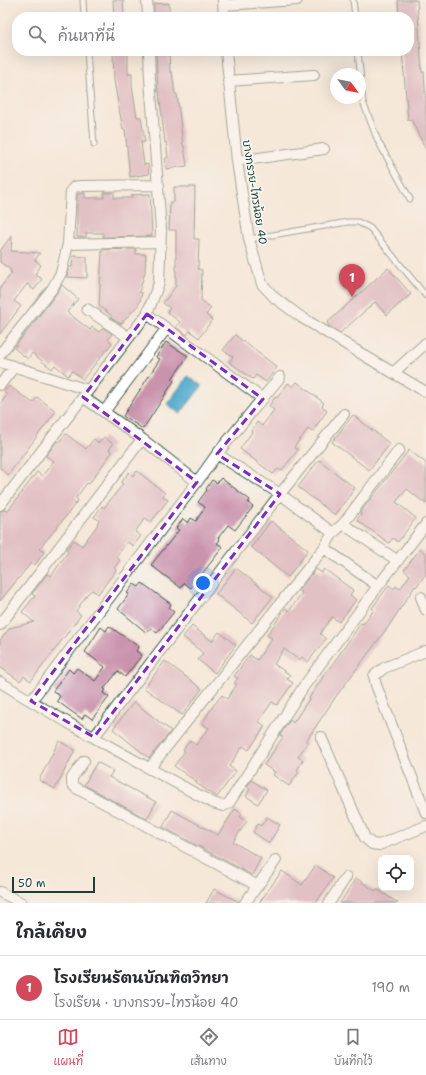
<!DOCTYPE html>
<html lang="th">
<meta charset="utf-8">
<style>
:root{--surface:#fff;--page:#f7f7f7;--text:#2b2b33;--muted:#7c7c81;--line:#e1e1e2;--accent:#d1495b}
body{margin:0;font-family:"Shantell Sans","Playpen Sans Thai",sans-serif;background:var(--page);color:var(--text)}
.controls{position:absolute;right:12px;bottom:12px;display:grid;overflow:hidden;border-radius:8px;box-shadow:0 4px 16px #0002}
.controls button{width:36px;height:36px;display:grid;place-items:center;padding:0;border:0;border-bottom:1px solid var(--line);background:var(--surface);color:var(--text);font:20px sans-serif}
.compass{position:absolute;left:330px;top:68px;width:36px;height:36px;border-radius:50%;background:var(--surface);box-shadow:0 4px 16px #0002;rotate:123deg}
.scale{position:absolute;left:12px;bottom:10px;width:83px;box-sizing:border-box;padding-left:4px;border:2px solid #1f3d34;border-top:0;font-size:11px;line-height:14px;white-space:nowrap;color:#1f3d34;-webkit-text-stroke:3px #f6f6f2;paint-order:stroke}
.you{position:absolute;left:203px;top:583px;width:14px;height:14px;margin:-10px;border:3px solid #fff;border-radius:50%;background:#1a73e8;box-shadow:0 0 0 6px #1a73e833}
.badge{display:grid;place-items:center;width:26px;height:26px;border-radius:50%;background:var(--accent);color:#fff;font-size:13px;font-weight:700}
.pin{position:absolute;translate:-50% -33px;filter:drop-shadow(0 1px 2px #0008)}
.pin::after{content:'';position:absolute;top:21px;width:14px;height:12px;background:inherit;clip-path:polygon(0 0,100% 0,50% 100%)}
.list{margin:0;padding:0;list-style:none}
h2{display:flex;justify-content:space-between;align-items:center;height:52px;margin:0;padding:0 16px;font-size:17px}
h2 small{font-size:13px;font-weight:400;color:var(--muted)}
.list li{display:grid;grid-template-columns:26px 1fr auto;gap:12px;align-items:center;box-sizing:border-box;height:64px;padding:0 16px;border-top:1px solid var(--line)}
.list b{display:block;font-size:15px;white-space:nowrap}
.list p{margin:0;font-size:13px;white-space:nowrap;color:var(--muted)}
.list em{font-size:13px;font-style:normal;color:var(--muted)}
.icon{flex:none;width:22px;height:22px;fill:none;stroke:currentColor;stroke-width:2;stroke-linecap:round;stroke-linejoin:round}
.map{position:relative;flex:none;width:426px;height:903px;overflow:hidden}
.search{position:absolute;background:var(--surface);box-shadow:0 4px 16px #0002;left:12px;right:12px;top:12px;height:44px;display:flex;align-items:center;gap:10px;box-sizing:border-box;padding:0 14px;border-radius:16px;color:var(--muted);font-size:15px}
.sheet{height:116px;background:var(--surface)}
nav{display:flex;justify-content:space-around;align-items:center;box-sizing:border-box;height:56px;border-top:1px solid var(--line);background:var(--surface);font-size:11px;color:var(--muted)}
nav a{display:grid;justify-items:center;gap:2px}
nav .on{color:var(--accent)}
.map>svg:first-child{display:block}
</style>
<div class="map">
<svg width="426" height="903" viewBox="0 0 426 903">
<rect width="100%" height="100%" fill="#f6f6f2"/>
<filter id="ink" filterUnits="userSpaceOnUse"><feTurbulence type="fractalNoise" baseFrequency=".025" numOctaves="2"/><feDisplacementMap in="SourceGraphic" scale="8" xChannelSelector="R" yChannelSelector="G"/><feConvolveMatrix kernelMatrix="1 2 1 2 8 2 1 2 1" color-interpolation-filters="sRGB"/></filter>
<filter id="wash" filterUnits="userSpaceOnUse"><feTurbulence type="fractalNoise" baseFrequency=".012" numOctaves="4" result="noise"/><feDisplacementMap in="SourceGraphic" scale="16" xChannelSelector="R" yChannelSelector="G"/><feGaussianBlur stdDeviation="0.9" result="paint"/><feColorMatrix in="noise" values="0 0 0 0 0 0 0 0 0 0 0 0 0 0 0 0 0 1.4 0 .05"/><feComposite in="paint" operator="in"/></filter>
<g filter="url(#wash)">
<rect width="100%" height="100%" fill="#f5e8d8"/>
<!-- water -->
<path fill="#4fa8cd" stroke="#377280" d="M188 376 202 386 180 414 167 404Z"/>
<g id="blocks">
<!-- building -->
<path fill="#ca93ad" d="M113 0H123L124 17H114Z
M398 0H417L422 72H424L426 103V150L411 119 408 120 402 51H409V17H399Z
M169 3V17H154V4Z
M113 51H128V74H132V87L137 117H141L145 142H141L144 165 148 164 149 174 130 177 125 129 123 130 114 81Z
M156 51H169L170 72H172L175 94H177L183 146H184L187 166 166 169 165 159 168 157 166 142 165 143 159 91 158 92Z
M174 187H195L194 239H199L198 269 202 270 201 300 211 308 206 315 212 320 199 338 190 331 187 335 176 327 180 322 167 312 170 308 163 303 176 286V230H169L170 202H174Z
M85 193V198H104V193H114V198H132V195L150 194 152 236 103 237V233H86V237H77V194Z
M12 235 11 251 40 253 35 260 41 265 35 274 42 279 34 290 27 284 14 301 21 306 0 334V288L12 273 10 272 11 270 0 262V251Z
M136 249V254H146L145 272 139 292 142 293 139 304 121 324 111 318 112 316 99 306 102 250Z
M73 256 87 257V278L67 277 69 267H72Z
M388 268 411 294 387 315 375 302 340 333 330 327 327 323Z
M62 285 78 299 67 312 90 330 92 327 99 332 103 328 112 334 108 339 112 343 83 379 72 371 68 376 55 365 52 369 32 353 28 359 14 348 50 302Z
M235 335 277 367 266 382 256 375 253 379 229 362 233 357 223 350Z
M166 342 188 356 172 379 174 381 143 429 123 416 160 359 156 357Z
M297 382 324 403 322 406 327 411 312 432 308 429 294 447 298 450 290 460 281 471 278 469 273 474 240 449 252 432 251 431 257 422 262 426 274 410 269 406 275 397 277 398 288 383 293 387Z
M9 386 33 403 37 397 56 411 8 475 0 468V404L7 395 4 392Z
M353 415 390 444 369 470 332 442Z
M66 434 86 449 94 439 99 443 104 437 113 444 109 450 112 452 89 484 87 483 76 498 78 500 67 515 39 549 44 552 35 565 31 563 0 601V511L5 510 7 512 37 472 42 476 54 461 46 456 57 441 59 442Z
M409 450 426 463V504L407 489 396 502 416 518 398 542 393 538 389 543 357 520 361 514 360 513Z
M319 460 355 488 335 515 298 487Z
M137 471 165 493 163 496 168 500 151 522 145 518 135 532 141 536 133 546 127 542 116 557 120 560 114 568 116 570 98 594 92 590 88 593 76 611 81 615 31 681 24 676 20 681 0 667V640L10 628 34 622 22 612 35 596 32 594 47 574 51 576 68 552 66 550 74 540 82 546 98 524H97L99 520 94 517 102 506 104 508 123 484 121 483 129 472 133 476Z
M221 478 250 500 248 503 253 507 235 530 228 525 218 538 220 540 217 543 223 547 191 588 184 583 181 588 151 565 179 530 176 528 183 519 188 523 191 518 196 521 205 507 198 502 207 490 206 489 212 480 217 483Z
M271 521 308 550 288 577 251 547Z
M420 549 426 554V574L416 587 415 586 388 627 337 695 306 741 308 742 298 757 303 760 297 770 299 772 289 786 273 775 275 772 264 765 283 737 280 735 290 720 293 723 310 698H309L322 679V678L337 658 361 623 363 624 374 610 372 608 389 585 394 589 396 586 400 589 410 575 404 570Z
M236 568 273 597 252 623 216 594Z
M316 569 322 573 324 569 353 590 350 595 356 600 339 622 332 617 322 630V631L320 634 326 639 308 662 302 657 299 660 284 649 274 664 290 675 287 679 293 683 277 705 272 702 261 718 259 722 265 726 249 750 243 746 229 766 236 771 217 797 196 783 197 782 174 766 185 751 183 750 190 740 196 745 209 728 202 724 213 706 222 695 227 699 237 684 234 683 238 678 234 676 250 655 257 660 272 638 267 635 286 608 289 611 302 593 299 590Z
M142 583 171 604 169 608 174 612 157 633 151 628 147 633 118 609 129 594 127 593 134 584 139 587Z
M109 626 139 647 136 651 142 655 125 677 118 671 104 689 106 690 103 693 109 697 92 719 85 714 82 719 57 701 60 696 53 691 69 669 73 673 77 668 95 681 105 667 85 652 101 627 106 631Z
M192 626 212 641 219 632 236 645 215 673 198 660 203 653 183 637Z
M165 661 202 689 182 715 144 688Z
M134 702 171 731 149 758 113 729Z
M59 741 75 750 55 789 39 780Z
M97 762 113 771 109 777 156 802 147 819 84 785Z
M251 780 267 790 258 804 246 796 250 789 247 787Z
M235 809 242 814 240 817 247 821 233 842 261 858 252 875 163 827 172 810 218 835Z
M267 817 280 825 269 843 253 832 258 824 261 826Z
M316 865 333 878 316 903H259L282 871 302 885Z
M356 878 375 891 377 889 398 903H340Z
M214 889 239 902V903H206Z"/>
</g>
</g>
<g filter="url(#ink)">
<use href="#blocks" fill-opacity="0" stroke="#3f574d" stroke-width="1"/>
<g fill="none" stroke-linecap="round" stroke-linejoin="round">
<!-- lane casing -->
<g stroke="#3f574d" stroke-width="7">
<path id="lane" d="M83 0 84 17
M353 0 355 17
M87 51 94 144
M358 51 363 102 378 141 410 199
M249 239 348 222H358L370 228 426 296"/>
</g>
<!-- street casing -->
<g stroke="#3f574d" stroke-width="12">
<path id="street" d="M147 0 148 17
M223 0 224 17
M224 5 297 0
M226 51 237 161 249 239 262 284 275 298 301 317 380 365 426 392
M228 81 314 75
M237 161 324 149
M68 244 160 242
M87 309 128 337
M147 314 263 399
M0 354 52 289 61 273 68 244 71 191 74 187 80 186 159 185
M0 362 88 390
M393 373 426 343
M0 385 14 367
M83 397 142 439 197 482
M104 412 166 329
M217 454 280 494 333 533
M0 505 147 314 159 283 161 230 150 78 149 51
M343 524 398 561
M324 548 378 586
M421 597 426 610
M0 625 142 439
M426 651 384 668 374 676 376 685 426 813
M0 682C69 725 141 764 213 803L223 806 229 803 304 686 378 586 426 524
M31 701 197 482 217 454 280 377
M94 737 280 494 344 414
M321 737 365 838 372 844 379 845 426 826
M84 761 72 778V784L76 788 258 886
M149 769 324 548 333 533 343 524 399 450
M0 892 22 903
M245 903 276 860
M329 903 346 877"/>
</g>
<!-- lane -->
<use href="#lane" stroke="#fff" stroke-width="5"/>
<!-- street -->
<use href="#street" stroke="#fff" stroke-width="10"/>
</g>
</g>
<!-- marked area -->
<path d="M0 0H426V903H0ZM147 314 263 399 217 454 280 494 94 737 31 701 197 482 83 397Z" fill="#f5e8d8" fill-opacity=".55" fill-rule="evenodd"/>
<path fill="none" stroke="#7b2cbf" stroke-width="3" stroke-dasharray="8 5" stroke-linejoin="round" d="M147 314 263 399 217 454 280 494 94 737 31 701 197 482 83 397Z"/>
<g text-anchor="middle" stroke-width="3.5" stroke-linejoin="round" paint-order="stroke">
<!-- street labels -->
<g font-size="11" fill="#1f3d34" stroke="#f6f6f2">
<text transform="translate(255 192) rotate(81)" y="4">บางกรวย-ไทรน้อย 40</text>
</g>
</g>
</svg>
<div class="controls">
<button><svg class="icon" aria-label="locate" viewBox="0 0 24 24"><circle cx="12" cy="12" r="6"/><path d="M12 2v4M12 18v4M2 12h4M18 12h4"/></svg></button>
</div>
<svg class="compass" viewBox="-18 -18 36 36"><path d="M0-13l5 13h-10z" fill="#e53935"/><path d="M0 13l5-13h-10z" fill="#7c7c81"/></svg>
<div class="scale">50 m</div>
<div class="you"></div>
<div class="pin badge" style="left:352px;top:297px">1</div>
<div class="search"><svg class="icon" aria-label="search" viewBox="0 0 24 24"><circle cx="10" cy="10" r="6"/><path d="M15 15l6 6"/></svg>ค้นหาที่นี่</div>
</div>
<section class="sheet">
<h2>ใกล้เคียง<small></small></h2>
<ul class="list">
<li><span class="badge">1</span><div><b>โรงเรียนรัตนบัณฑิตวิทยา</b><p>โรงเรียน · บางกรวย-ไทรน้อย 40</p></div><em>190 m</em></li>
</ul>
</section>
<nav>
<a class="on"><svg class="icon" aria-label="map" viewBox="0 0 24 24"><path d="M3 6l6-2 6 2 6-2v14l-6 2-6-2-6 2zM9 4v14M15 6v14"/></svg>แผนที่</a>
<a><svg class="icon" aria-label="directions" viewBox="0 0 24 24"><path d="M12 3l9 9-9 9-9-9zM9 14v-3h6M13 9l2 2-2 2"/></svg>เส้นทาง</a>
<a><svg class="icon" aria-label="saved" viewBox="0 0 24 24"><path d="M7 4h10v16l-5-4-5 4z"/></svg>บันทึกไว้</a>
</nav>
